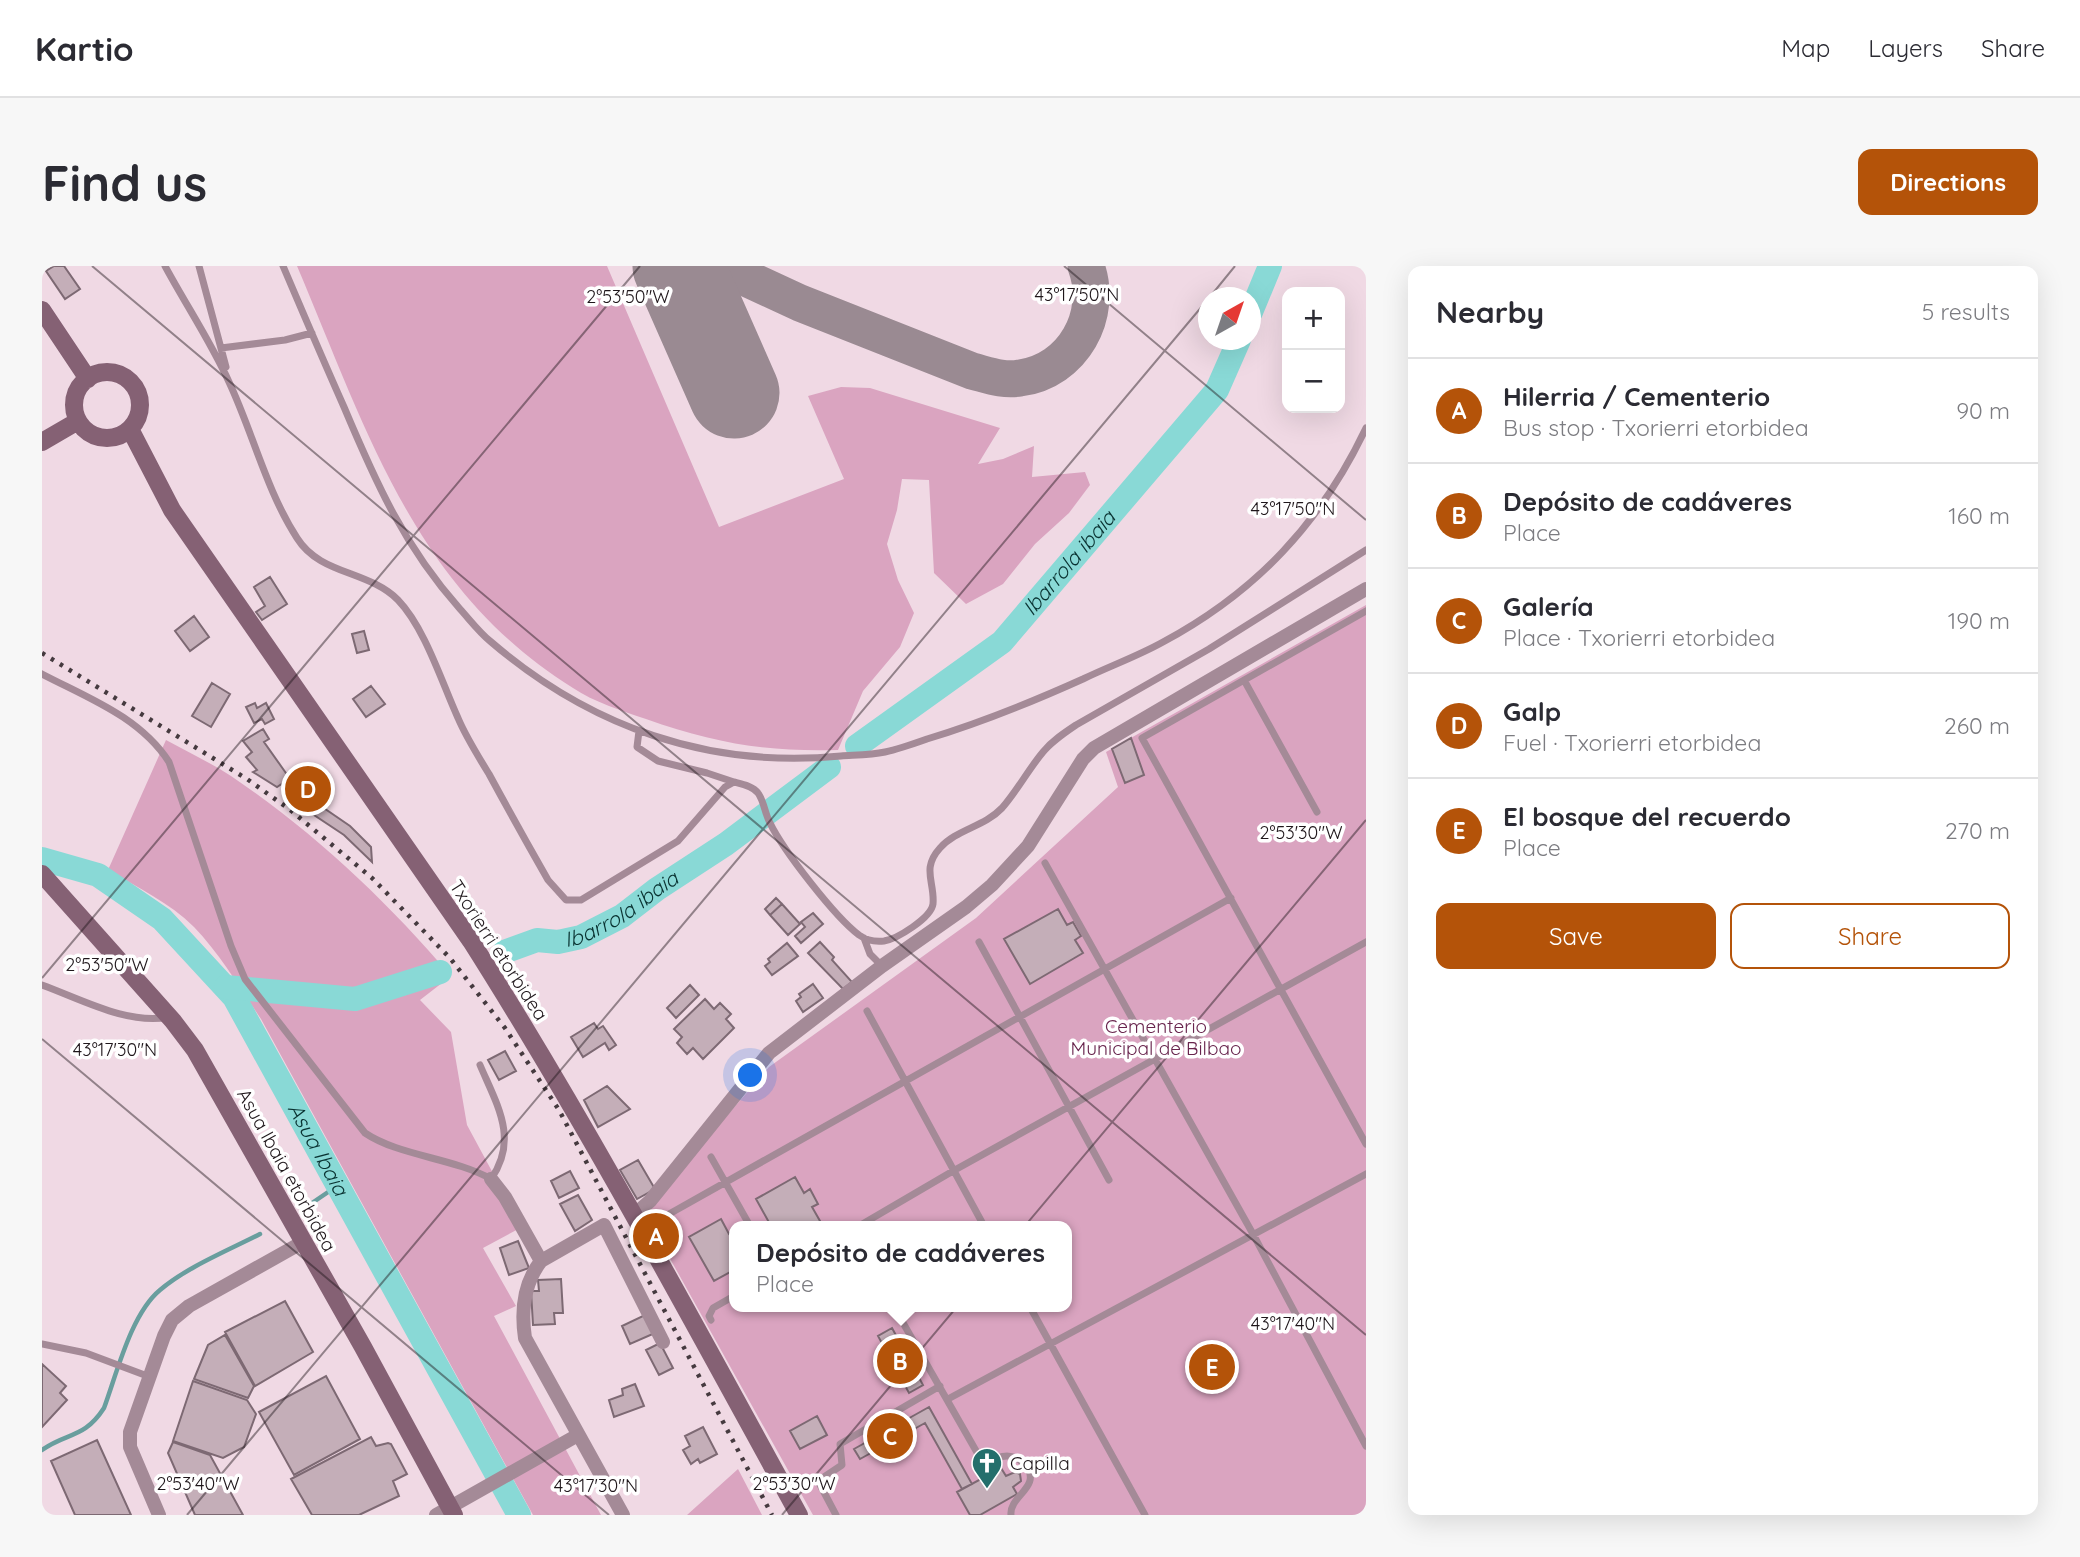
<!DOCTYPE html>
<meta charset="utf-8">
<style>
:root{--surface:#fff;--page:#f7f7f7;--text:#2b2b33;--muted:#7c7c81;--line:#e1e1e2;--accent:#b45309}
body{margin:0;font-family:Quicksand,sans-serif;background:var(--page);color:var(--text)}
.controls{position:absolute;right:21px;top:21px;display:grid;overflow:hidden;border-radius:14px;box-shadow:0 7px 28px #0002}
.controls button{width:63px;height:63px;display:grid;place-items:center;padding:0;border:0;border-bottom:2px solid var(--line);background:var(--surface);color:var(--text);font:35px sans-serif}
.compass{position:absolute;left:1156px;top:21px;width:63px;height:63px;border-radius:50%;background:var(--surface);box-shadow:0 7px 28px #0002;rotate:40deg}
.you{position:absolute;left:709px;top:810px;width:24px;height:24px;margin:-18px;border:5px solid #fff;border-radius:50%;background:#1a73e8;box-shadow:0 0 0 10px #1a73e833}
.badge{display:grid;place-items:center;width:46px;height:46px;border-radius:50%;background:var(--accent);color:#fff;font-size:23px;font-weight:700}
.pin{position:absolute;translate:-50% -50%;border:4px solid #fff;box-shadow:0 2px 7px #0006}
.popup{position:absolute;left:687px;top:955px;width:343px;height:91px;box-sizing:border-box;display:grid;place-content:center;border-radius:14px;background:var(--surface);filter:drop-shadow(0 2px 5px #0005);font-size:23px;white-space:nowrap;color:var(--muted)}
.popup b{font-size:26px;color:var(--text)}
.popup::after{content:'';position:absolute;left:50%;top:100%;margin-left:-14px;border:14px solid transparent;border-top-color:var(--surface)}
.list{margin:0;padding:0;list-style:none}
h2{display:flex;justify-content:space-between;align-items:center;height:91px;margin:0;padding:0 28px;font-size:30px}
h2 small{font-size:23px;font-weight:400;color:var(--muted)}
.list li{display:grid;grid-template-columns:46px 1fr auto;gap:21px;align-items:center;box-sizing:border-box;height:105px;padding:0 28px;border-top:2px solid var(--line)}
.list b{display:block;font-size:26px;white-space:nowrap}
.list p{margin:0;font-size:23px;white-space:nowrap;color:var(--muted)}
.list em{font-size:23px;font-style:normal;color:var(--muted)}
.actions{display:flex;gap:14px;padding:21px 28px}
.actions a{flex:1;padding:16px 0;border:2px solid var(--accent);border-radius:14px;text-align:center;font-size:24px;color:var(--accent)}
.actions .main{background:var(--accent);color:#fff}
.map{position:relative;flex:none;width:1324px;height:1249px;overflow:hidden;border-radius:14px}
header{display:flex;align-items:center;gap:42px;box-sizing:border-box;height:98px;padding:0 35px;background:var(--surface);border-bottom:2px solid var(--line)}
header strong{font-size:33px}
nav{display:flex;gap:38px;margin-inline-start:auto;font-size:24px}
.intro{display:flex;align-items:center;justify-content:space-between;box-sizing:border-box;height:168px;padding:0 42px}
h1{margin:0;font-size:49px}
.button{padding:18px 32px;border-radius:14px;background:var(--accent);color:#fff;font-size:24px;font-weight:700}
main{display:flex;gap:42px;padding:0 42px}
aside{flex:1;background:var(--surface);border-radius:14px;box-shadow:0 7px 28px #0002}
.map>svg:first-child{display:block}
</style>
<header>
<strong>Kartio</strong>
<nav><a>Map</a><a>Layers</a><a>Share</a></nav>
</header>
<div class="intro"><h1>Find us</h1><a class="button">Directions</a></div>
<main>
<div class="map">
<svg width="1324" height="1249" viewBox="0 0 1324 1249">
<rect width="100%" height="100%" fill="#f0d9e4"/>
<!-- green -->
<path fill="#daa4c0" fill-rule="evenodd" d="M255 0H565L677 261 802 213 766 130 799 121 828 122 958 162 936 198 961 193 992 180 990 211 1043 206 1048 219 1027 247 993 278 961 318 924 338 892 307 887 214 860 213 855 244 845 278 856 314 872 347 858 381 821 425 796 484C723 486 672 477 604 453 580 445 552 436 531 422 372 323 324 162 255 0Z
M1324 339V1249H771L602 946 727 801 934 652 1076 521 1064 486ZM692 960H1024V1041H692Z
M124 474C146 486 169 497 189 510 272 566 344 634 409 710L378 734 409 766 425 859 480 961 441 982 474 1040 452 1050 559 1249H491L219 753C198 722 178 688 152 661 128 637 95 621 66 604Z
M696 1203 720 1249H645Z"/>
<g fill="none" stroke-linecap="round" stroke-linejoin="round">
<!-- stream -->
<path stroke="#699e9e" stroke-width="4.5" d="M270 937 295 920
M0 1184C25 1166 42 1173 62 1142 75 1107 89 1048 118 1024 145 1001 187 984 218 968"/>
<!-- river -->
<g stroke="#89d9d6" stroke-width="24">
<path d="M1209 46 1228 0"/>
<path id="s1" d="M815 480 960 376 1175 124 1197 74"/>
<path id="s2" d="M0 593 56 609 120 653 192 731 477 1249"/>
<path id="s3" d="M462 686 495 674 516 676 539 671 580 650 615 623 684 578 787 501"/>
<path d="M184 721 313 733 398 706"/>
</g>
<!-- taxiway -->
<path stroke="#9a8a92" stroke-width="37" d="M688 0 706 13 758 37 930 105C946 109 961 115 978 112 1031 105 1062 49 1044 0"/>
<!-- runway -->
<path stroke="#9a8a92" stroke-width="91" d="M636 0 692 127"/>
</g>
<!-- building -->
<path fill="#c4aeb8" stroke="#7d6973" stroke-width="2" d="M12 0H22L38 23 23 33 4 5Z
M228 311 245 338 220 354 214 346 223 340 212 321Z
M152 350 167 371 148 385 133 365Z
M322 365 327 384 315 387 310 368Z
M170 417 188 428 169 461 150 450Z
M329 420 343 438 324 451 311 433Z
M213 437 215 442 224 437 232 453 223 458 220 453 212 457 204 441Z
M221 463 227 473 222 476 246 510 260 501 276 524 264 533 266 537 270 534 308 560 329 581 330 596 302 569 257 539 262 533 260 529 254 533 249 526 254 523 247 513 235 521 211 506 215 504 204 491 210 486 201 475Z
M1089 472 1102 509 1083 517 1070 483Z
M734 632 740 638 728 649 723 643Z
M740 638 758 658 746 669 728 649Z
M1016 643 1025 659 1031 656 1039 670 1033 674 1041 687 988 718 962 673Z
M771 647 781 658 759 677 753 670 763 661 759 656Z
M778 676 792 691 790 694 810 716 801 723 766 687Z
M745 677 756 690 730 709 723 700 728 696 726 693Z
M771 718 781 732 761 746 754 735 759 731 757 728Z
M648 719 657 729 634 752 625 742Z
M663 733 672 743 678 737 689 748 684 753 692 762 661 793 651 782 645 788 635 777 640 771 632 763Z
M552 757 556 763 561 760 574 779 567 784 563 777 541 791 529 771Z
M463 785 474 805 457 814 446 794Z
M565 820 588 843 556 861 542 834Z
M596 894 613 923 595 933 578 904Z
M528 905 537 922 517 932 509 915Z
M753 911 762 927 768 923 776 938 770 941 778 955 770 960H729L714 933Z
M536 929 550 954 533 965 518 938Z
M679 953 687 968 692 966V1004L672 1015 647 971Z
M476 975 487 1002 467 1009 458 982Z
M519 1013 521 1047H512L513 1058 491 1059 489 1025H497L496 1014Z
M243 1035 271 1086 213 1120 183 1066Z
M603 1049 613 1067 588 1078 580 1060Z
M850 1062 881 1119 867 1127 836 1070Z
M183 1069 212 1120 206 1132 152 1113 166 1079Z
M618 1077 631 1102 617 1109 604 1084Z
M0 1098 24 1120 18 1127 25 1134 0 1161Z
M284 1110 318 1173 252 1209 217 1146Z
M151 1115 205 1134 214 1148 202 1181 181 1192 131 1175Z
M593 1118 602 1140 572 1151 567 1134 581 1129 580 1123Z
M887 1141 930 1218 920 1223 883 1157 818 1193 812 1183Z
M775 1150 785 1169 758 1183 748 1165Z
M661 1161 675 1188 658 1197 656 1193 649 1198 641 1184 648 1180 643 1170Z
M329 1171 334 1180 346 1177 349 1178 365 1208 351 1215 357 1230 317 1249H270L249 1213Z
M55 1174 89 1249H33L9 1195Z
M131 1176 168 1189 201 1249H153L126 1187Z
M959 1202 964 1210 973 1206 978 1208 979 1215 971 1221 975 1228 938 1249H928L915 1226Z"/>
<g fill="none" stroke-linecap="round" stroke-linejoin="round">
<!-- lane -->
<path stroke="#a48a97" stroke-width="7" d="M123 0C144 39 169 76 187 116 211 167 224 224 255 272 278 309 326 304 356 334 383 362 400 417 416 452 424 471 436 490 447 508 466 543 486 579 506 614L524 634H539L636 575 683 521 692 516C700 518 711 520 716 527 722 535 723 548 728 557 741 584 793 651 817 669 824 674 833 676 842 675 855 673 889 652 891 638 893 616 879 603 898 582 915 563 942 561 960 542 975 525 986 504 1001 486 1010 475 1022 467 1034 459L1167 383 1324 284
M157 0 184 101
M241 0C261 47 281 94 302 141 334 217 362 280 418 343 428 354 437 366 448 375 548 461 667 503 799 490 813 489 829 489 843 486 857 483 871 478 885 473 938 457 990 436 1041 413 1068 400 1096 390 1121 376 1214 326 1279 257 1324 162
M179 82 243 74 270 67
M1324 345 1100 472 1324 878
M0 408C46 432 98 451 127 496L189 680 203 713 323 867C357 890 412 892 449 913 477 873 455 839 438 799
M1202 414 1275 546
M597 465 595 481 616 495 665 507 692 516
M1003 597 1211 968 1324 1180
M822 672 828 688 840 700
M937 676 1067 914
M0 719C39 733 85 759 127 751
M825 745 942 960
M669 891 708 960
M620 952 1189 632
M817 960 911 905 1324 676
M852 1041 937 1190 943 1194C951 1194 957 1190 965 1190 973 1190 979 1194 984 1200 1000 1221 967 1230 969 1249
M988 1041 1103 1249
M669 1054 667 1050 671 1042 692 1030
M0 1078 44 1087 108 1111
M906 1133 1324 908
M794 1249 776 1215 800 1199 798 1178 898 1120"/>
<!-- street -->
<path stroke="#a48a97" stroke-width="14" d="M449 913 463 931 499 995C482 1017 479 1045 483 1072L581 1249
M592 949 608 935 727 787 840 700 924 641 950 619 986 580 1041 493 1052 482 1324 323
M499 995 562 959 621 1076
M117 1249 88 1181V1166L122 1070 130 1054 147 1040 261 976
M394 1249 536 1169"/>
<!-- secondary -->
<path stroke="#856174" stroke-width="18" d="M0 44 46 113
M32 139a33 33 0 1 1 66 0a33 33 0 1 1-66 0Z
M88 163 130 244 429 675C547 861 651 1056 757 1249
M0 176 36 155
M0 608 131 755 153 784 321 1081 412 1249"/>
<!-- rail -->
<path stroke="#453a3f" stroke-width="4.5" stroke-dasharray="3.5 7" stroke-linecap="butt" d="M0 387 205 513 247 543 330 612 408 692 463 762 517 844 730 1249"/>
</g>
<!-- ticks -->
<path fill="none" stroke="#1e161a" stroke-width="2" stroke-opacity="0.45" d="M50 0 1324 1069M1022 0 1324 254M0 3 2 0M1167 32 1193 0M0 712 598 0M0 773 567 1249M145 1249 1167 32M740 1249 1324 554"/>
<!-- icons -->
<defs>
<g id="church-pin" transform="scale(1.575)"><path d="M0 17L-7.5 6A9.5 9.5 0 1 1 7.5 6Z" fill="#246f6c" stroke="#fff"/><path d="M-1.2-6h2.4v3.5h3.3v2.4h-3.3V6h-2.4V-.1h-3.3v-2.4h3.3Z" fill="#fff"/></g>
</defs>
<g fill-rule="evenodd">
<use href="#church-pin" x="945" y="1197"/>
</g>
<g text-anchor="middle" stroke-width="7" stroke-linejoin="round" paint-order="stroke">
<!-- street labels -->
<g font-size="19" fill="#1e161a" stroke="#fff">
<text transform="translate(457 684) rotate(57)" y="7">Txorierri etorbidea</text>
<text transform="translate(245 904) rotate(61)" y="7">Asua Ibaia etorbidea</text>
</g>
<!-- park labels -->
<g font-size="19" fill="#68244d" stroke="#fff">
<text x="1114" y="767">Cementerio<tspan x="1114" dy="22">Municipal de Bilbao</tspan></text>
</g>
<!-- poi labels -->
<g font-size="19" fill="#1e161a" stroke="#fff" text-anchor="start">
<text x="968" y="1204">Capilla</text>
</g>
<!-- water labels -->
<g font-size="21" font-style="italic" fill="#093231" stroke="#fff">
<text dy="7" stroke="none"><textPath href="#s1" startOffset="282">Ibarrola ibaia</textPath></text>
<text dy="7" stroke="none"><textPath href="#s3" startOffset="128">Ibarrola ibaia</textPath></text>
<text dy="7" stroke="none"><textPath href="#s2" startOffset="416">Asua Ibaia</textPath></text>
</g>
</g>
<g font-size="18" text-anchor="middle" fill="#1e161a" stroke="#fff" stroke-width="7" stroke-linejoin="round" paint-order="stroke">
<text x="1035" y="35">43°17'50"N</text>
<text x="586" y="37">2°53'50"W</text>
<text x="1251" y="249">43°17'50"N</text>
<text x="1259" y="573">2°53'30"W</text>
<text x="65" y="705">2°53'50"W</text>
<text x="73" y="790">43°17'30"N</text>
<text x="1251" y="1064">43°17'40"N</text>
<text x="156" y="1224">2°53'40"W</text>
<text x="752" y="1224">2°53'30"W</text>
<text x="554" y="1226">43°17'30"N</text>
</g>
</svg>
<div class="controls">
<button>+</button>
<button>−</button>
</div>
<svg class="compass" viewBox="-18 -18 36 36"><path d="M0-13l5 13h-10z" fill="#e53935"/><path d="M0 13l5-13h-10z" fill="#7c7c81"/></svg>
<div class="you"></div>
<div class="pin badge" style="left:614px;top:970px">A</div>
<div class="pin badge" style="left:858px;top:1095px">B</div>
<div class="popup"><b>Depósito de cadáveres</b>Place</div>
<div class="pin badge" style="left:848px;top:1170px">C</div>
<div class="pin badge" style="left:266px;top:523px">D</div>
<div class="pin badge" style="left:1170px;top:1101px">E</div>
</div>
<aside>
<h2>Nearby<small>5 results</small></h2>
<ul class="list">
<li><span class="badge">A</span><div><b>Hilerria / Cementerio</b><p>Bus stop · Txorierri etorbidea</p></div><em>90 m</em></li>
<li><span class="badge">B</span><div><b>Depósito de cadáveres</b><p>Place</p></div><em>160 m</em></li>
<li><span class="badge">C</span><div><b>Galería</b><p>Place · Txorierri etorbidea</p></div><em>190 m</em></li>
<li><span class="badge">D</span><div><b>Galp</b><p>Fuel · Txorierri etorbidea</p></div><em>260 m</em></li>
<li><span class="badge">E</span><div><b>El bosque del recuerdo</b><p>Place</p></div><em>270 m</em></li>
</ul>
<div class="actions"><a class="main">Save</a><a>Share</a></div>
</aside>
</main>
